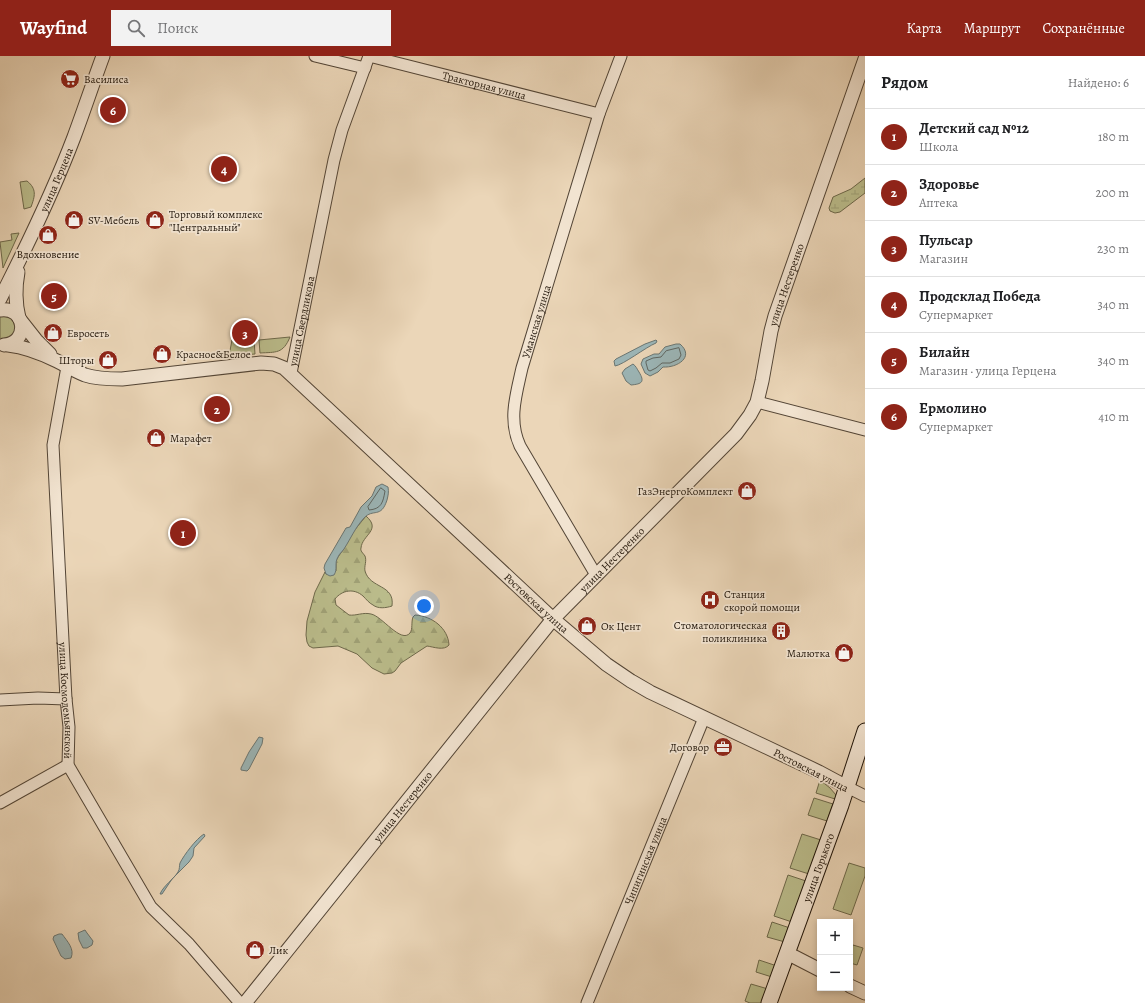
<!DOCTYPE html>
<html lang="ru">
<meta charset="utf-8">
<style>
:root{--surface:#fff;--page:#f2f2f2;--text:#202124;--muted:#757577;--line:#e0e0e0;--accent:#8f2418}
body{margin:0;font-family:Alegreya,serif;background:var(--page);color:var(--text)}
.controls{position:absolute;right:12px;bottom:12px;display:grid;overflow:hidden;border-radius:0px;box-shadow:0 2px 6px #0003}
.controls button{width:36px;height:36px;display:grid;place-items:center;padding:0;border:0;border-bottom:1px solid var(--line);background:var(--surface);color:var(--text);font:20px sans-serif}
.you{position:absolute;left:424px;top:550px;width:14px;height:14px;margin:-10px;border:3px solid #fff;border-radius:50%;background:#1a73e8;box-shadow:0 0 0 6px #1a73e833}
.badge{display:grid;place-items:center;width:26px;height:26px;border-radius:50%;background:var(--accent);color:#fff;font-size:13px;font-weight:700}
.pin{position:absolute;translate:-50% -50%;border:2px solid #fff;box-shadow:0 1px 4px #0006}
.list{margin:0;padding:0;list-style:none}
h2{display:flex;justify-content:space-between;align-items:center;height:52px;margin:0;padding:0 16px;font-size:17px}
h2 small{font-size:13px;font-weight:400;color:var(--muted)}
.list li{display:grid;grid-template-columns:26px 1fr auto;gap:12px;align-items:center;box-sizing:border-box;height:56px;padding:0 16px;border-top:1px solid var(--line)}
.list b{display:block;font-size:15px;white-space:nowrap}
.list p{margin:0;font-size:13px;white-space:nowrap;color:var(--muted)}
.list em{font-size:13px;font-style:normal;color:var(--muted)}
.icon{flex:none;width:22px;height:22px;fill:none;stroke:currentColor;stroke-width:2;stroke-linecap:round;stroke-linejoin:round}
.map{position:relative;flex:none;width:865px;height:947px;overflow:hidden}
header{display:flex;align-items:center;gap:24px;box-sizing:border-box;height:56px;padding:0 20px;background:var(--accent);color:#fff}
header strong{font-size:19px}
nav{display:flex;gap:22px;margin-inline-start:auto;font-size:14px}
.search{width:280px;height:36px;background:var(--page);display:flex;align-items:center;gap:10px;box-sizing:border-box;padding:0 14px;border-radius:0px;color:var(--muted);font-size:15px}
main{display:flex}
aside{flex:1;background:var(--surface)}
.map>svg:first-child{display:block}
</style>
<header>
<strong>Wayfind</strong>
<div class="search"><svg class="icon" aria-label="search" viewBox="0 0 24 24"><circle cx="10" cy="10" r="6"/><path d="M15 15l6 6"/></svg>Поиск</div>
<nav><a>Карта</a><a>Маршрут</a><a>Сохранённые</a></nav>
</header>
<main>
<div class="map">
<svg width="865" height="947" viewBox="0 0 865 947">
<defs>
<pattern id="forest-firs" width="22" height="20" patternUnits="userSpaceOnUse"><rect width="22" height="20" fill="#bbbd8c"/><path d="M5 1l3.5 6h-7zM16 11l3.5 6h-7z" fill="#a0a277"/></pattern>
<pattern id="wetland-marsh" width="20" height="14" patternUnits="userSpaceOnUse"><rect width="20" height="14" fill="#bbbd8c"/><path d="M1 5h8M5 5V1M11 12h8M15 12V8" fill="none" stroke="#a0a277"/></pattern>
</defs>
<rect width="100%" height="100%" fill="#ebd6b8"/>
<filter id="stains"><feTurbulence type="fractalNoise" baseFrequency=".005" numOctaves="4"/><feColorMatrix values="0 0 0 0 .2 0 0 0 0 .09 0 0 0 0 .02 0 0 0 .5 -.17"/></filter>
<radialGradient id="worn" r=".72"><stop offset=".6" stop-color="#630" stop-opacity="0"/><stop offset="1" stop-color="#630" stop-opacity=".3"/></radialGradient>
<!-- grass -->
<path fill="#bbbd8c" stroke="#6e694b" d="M27 125C37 133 35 140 31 151L24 153 20 126Z
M19 177 3 212 0 186 12 184 11 178Z
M0 259 15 263 16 279 4 284H0Z
M290 281C283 298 276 296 260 297L259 284Z
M239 283V285L254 284 255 298 229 300 232 284Z
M820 724 830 732 836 739 835 743 816 737Z
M814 742 833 748 827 765 808 759Z
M802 778 821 784 809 818 790 812Z
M849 807 865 812V820L851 859 833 853Z
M788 819 806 825 792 866 774 860Z
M772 866 790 872 785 886 767 881Z
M853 889 863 892 857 909 850 907V899Z
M759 904 777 910 772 921 756 916Z
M751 928 768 933 763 947H750L745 945Z"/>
<!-- forest -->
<path fill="url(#forest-firs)" stroke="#6e694b" d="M366 460C382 474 362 479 361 492 360 495 363 497 365 500 367 505 364 510 365 515 370 533 395 528 392 550 386 552 378 553 373 549 369 547 366 543 363 540 354 532 342 534 335 543L336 549 349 559C356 560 363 556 371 558 382 560 401 588 410 577 413 573 411 566 413 561L415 559C432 560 448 572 449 589 444 595 434 591 427 590L401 607 395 615 392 617 384 618 372 612 357 598 338 590 313 592 309 590 307 586 306 579 307 565 315 536 325 516 326 518 336 515V505L338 501 343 494 353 476Z"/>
<!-- wetland -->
<path fill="url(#wetland-marsh)" stroke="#6e694b" d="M865 122V137L840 156 835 157 830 155 829 152 833 141 851 133Z"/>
<!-- water -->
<path fill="#9cb7b9" stroke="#6a7673" d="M656 284 657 285 656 287C646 291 623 309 615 310L614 305 616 303 645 288Z
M676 288H680C695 301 677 312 663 311L658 316 650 320 645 317 641 308 643 303 654 298H659L665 291Z
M633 308C636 310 637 313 639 316 645 326 642 328 631 329L626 325 622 317 625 313Z
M382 428 388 431C389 436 388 440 387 444 381 463 373 452 364 462 355 472 351 482 344 493 342 496 339 498 338 501 334 507 338 513 334 519L330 520 326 518 324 512 325 508 346 472 350 471 361 451 372 440 376 431Z
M259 681 263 682 262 688 249 713 247 715 241 714V712L249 696Z
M204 778 205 780 194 792 193 800 189 806 172 823 162 838H160C164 829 173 824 178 816 180 813 179 810 180 807 184 799 196 783 204 778Z
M85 874 87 877 93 885 92 889 87 892H83L79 884 78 877Z
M59 878H62C67 885 75 893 71 902L65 903 61 900 53 883 54 880Z"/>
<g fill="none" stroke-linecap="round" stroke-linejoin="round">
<!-- shore -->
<path stroke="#5e6662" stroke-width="1" d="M679 292 681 299 679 303 670 307H662L656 312 650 315 648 314 646 307V305L653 302 661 301 666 295Z
M381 432 385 435C383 447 381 453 369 454L368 451Z"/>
<!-- minor casing -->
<g stroke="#534536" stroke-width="13">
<g id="minor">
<path d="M315 0 365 12"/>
<path id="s1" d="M67 311 53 389 66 643 69 671 68 709 151 851 189 888 240 947"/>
<path id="s2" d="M291 317 334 104 342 74 369 0 599 58"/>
<path d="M757 346 865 374"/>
<path id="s3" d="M596 519 520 390C508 364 516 339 522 312L599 58 621 0"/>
<path d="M0 644 38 642 66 643"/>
<path d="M847 731 865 740"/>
<path d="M0 747 68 709"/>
<path id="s4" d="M587 947 704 662"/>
</g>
</g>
<!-- tertiary casing -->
<g stroke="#534536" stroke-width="15">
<g id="tertiary">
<path d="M18 216C15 232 15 246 19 262"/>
<path id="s5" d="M0 243C27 190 53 136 74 81 84 54 93 27 103 0"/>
<path d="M0 254C26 250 30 287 4 289"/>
<path d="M21 265 36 284 50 298"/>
<path id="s6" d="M8 289C26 291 41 297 57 305 67 310 75 315 85 319 97 323 110 323 122 323L261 307 274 308 284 312 553 563 606 608 631 625 650 636 819 716 847 731"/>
<path d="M787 897 820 914"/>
<path d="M850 930 865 937"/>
<path id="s7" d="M245 947 553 563 736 378 750 359 757 346 762 325 771 275 775 260 865 3"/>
</g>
</g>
<!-- secondary casing -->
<g stroke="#20150a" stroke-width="17">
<g id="secondary">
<path id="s8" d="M769 947 841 749 865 675"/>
</g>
</g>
<!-- minor -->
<use href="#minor" stroke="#f2e4d1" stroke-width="11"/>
<!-- tertiary -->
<use href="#tertiary" stroke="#f2e4d1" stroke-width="13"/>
<!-- secondary -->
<use href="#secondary" stroke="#f2e4d1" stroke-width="15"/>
</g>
<!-- icons -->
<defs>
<g id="supermarket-disc" transform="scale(1)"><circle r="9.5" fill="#8f2418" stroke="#f2e4d1"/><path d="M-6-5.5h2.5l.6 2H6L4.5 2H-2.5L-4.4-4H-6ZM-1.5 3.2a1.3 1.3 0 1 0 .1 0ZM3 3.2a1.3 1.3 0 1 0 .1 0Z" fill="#fff"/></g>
<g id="shop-disc" transform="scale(1)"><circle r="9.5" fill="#8f2418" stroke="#f2e4d1"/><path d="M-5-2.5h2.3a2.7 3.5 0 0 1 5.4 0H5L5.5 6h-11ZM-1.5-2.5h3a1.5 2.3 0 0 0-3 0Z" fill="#fff"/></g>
<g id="hospital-disc" transform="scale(1)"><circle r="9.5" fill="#8f2418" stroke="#f2e4d1"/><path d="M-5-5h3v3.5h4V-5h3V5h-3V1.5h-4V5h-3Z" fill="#fff"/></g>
<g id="building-disc" transform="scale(1)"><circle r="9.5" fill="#8f2418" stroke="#f2e4d1"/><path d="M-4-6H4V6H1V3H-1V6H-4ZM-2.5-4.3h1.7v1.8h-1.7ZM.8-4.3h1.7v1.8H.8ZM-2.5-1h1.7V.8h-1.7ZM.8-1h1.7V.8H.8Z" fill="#fff"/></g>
<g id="office-disc" transform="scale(1)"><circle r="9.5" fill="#8f2418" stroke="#f2e4d1"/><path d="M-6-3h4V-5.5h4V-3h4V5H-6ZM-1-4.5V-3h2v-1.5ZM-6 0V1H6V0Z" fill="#fff"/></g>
</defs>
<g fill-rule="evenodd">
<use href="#supermarket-disc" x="70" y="23"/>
<use href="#shop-disc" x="74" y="164"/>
<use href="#shop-disc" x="155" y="164"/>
<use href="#shop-disc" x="48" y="179"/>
<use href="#shop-disc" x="53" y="277"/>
<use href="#shop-disc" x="162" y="298"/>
<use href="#shop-disc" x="108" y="304"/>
<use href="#shop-disc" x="156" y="382"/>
<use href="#shop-disc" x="747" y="435"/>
<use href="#hospital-disc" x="710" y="544"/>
<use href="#shop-disc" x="587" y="570"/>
<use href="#building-disc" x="781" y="575"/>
<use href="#shop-disc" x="844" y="597"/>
<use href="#office-disc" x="723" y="691"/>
<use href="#shop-disc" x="255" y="894"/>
</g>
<g text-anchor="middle" stroke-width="3.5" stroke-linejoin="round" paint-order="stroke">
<!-- poi labels -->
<g font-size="11" fill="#20150a" stroke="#f2e4d1" text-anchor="start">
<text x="84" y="27">Василиса</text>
<text x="169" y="162">Торговый комплекс<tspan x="169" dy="13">"Центральный"</tspan></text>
<text x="88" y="168">SV-Мебель</text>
<text x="48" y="202" text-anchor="middle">Вдохновение</text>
<text x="67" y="281">Евросеть</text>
<text x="176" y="302">Красное&amp;Белое</text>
<text x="94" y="308" text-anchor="end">Шторы</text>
<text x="170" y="386">Марафет</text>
<text x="733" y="439" text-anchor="end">ГазЭнергоКомплект</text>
<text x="724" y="542">Станция<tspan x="724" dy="13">скорой помощи</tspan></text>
<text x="767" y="573" text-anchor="end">Стоматологическая<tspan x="767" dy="13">поликлиника</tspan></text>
<text x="601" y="574">Ок Цент</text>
<text x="830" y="601" text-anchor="end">Малютка</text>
<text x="709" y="695" text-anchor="end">Договор</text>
<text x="269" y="898">Лик</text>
</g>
<!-- street labels -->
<g font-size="11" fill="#20150a" stroke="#f2e4d1">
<text dy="4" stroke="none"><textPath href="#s2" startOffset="446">Тракторная улица</textPath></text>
<text dy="4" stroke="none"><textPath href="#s5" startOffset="132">улица Герцена</textPath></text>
<text dy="4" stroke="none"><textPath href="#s7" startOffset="912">улица Нестеренко</textPath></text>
<text dy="4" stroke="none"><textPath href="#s2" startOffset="53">улица Свердликова</textPath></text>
<text dy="4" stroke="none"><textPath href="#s3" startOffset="278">Уманская улица</textPath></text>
<text dy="4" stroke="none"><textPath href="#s7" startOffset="576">улица Нестеренко</textPath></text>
<text dy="4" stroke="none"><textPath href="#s6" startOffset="629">Ростовская улица</textPath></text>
<text dy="4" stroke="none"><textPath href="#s1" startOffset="335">улица Космодемьянской</textPath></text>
<text transform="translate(811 714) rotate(27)" y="4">Ростовская улица</text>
<text dy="4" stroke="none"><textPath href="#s7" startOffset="252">улица Нестеренко</textPath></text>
<text dy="4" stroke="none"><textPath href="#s4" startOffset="154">Чипигинская улица</textPath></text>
<text dy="4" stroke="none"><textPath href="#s8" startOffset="144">улица Горького</textPath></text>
</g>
</g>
<rect width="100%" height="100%" filter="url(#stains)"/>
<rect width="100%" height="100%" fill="url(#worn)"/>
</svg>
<div class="controls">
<button>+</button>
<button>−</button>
</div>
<div class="you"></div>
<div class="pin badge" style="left:183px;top:477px">1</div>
<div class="pin badge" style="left:217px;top:353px">2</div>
<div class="pin badge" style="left:245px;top:277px">3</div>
<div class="pin badge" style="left:224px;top:113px">4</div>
<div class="pin badge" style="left:54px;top:240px">5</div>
<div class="pin badge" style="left:113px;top:54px">6</div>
</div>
<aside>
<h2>Рядом<small>Найдено: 6</small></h2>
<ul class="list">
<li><span class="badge">1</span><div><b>Детский сад №12</b><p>Школа</p></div><em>180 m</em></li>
<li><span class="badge">2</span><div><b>Здоровье</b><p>Аптека</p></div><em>200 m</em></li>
<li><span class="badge">3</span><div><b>Пульсар</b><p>Магазин</p></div><em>230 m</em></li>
<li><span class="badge">4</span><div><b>Продсклад Победа</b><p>Супермаркет</p></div><em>340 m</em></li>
<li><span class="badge">5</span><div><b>Билайн</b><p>Магазин · улица Герцена</p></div><em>340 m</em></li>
<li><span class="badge">6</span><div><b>Ермолино</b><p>Супермаркет</p></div><em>410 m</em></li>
</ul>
</aside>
</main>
